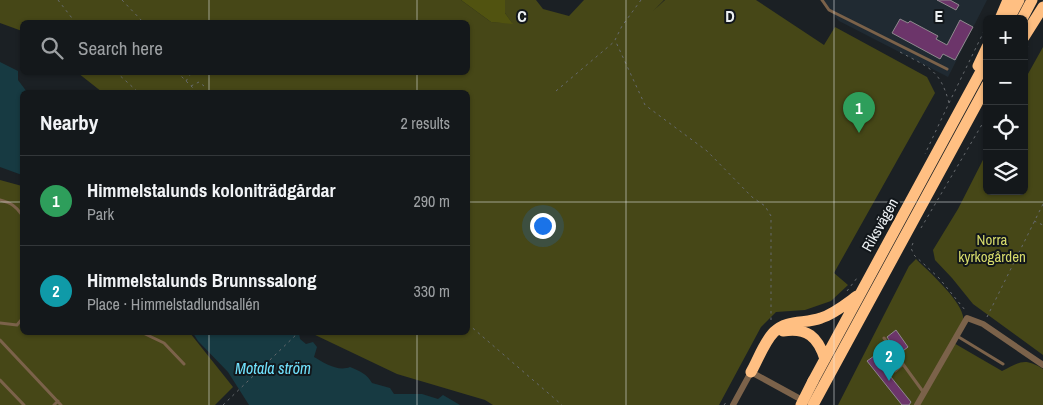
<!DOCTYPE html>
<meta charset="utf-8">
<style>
:root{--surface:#14181b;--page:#1d2124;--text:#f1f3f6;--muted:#9da0a3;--line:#33373a;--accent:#7c3aed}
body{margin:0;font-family:"Archivo Narrow",sans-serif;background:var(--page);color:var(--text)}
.controls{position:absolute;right:15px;top:15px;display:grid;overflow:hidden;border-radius:8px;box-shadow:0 1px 4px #0004}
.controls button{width:45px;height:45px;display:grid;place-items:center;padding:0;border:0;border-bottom:1px solid var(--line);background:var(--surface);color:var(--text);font:25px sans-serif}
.you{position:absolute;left:542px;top:225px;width:18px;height:18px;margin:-12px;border:4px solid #fff;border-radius:50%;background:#1a73e8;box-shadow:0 0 0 8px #1a73e833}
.badge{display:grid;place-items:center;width:32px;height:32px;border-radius:50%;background:var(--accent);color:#fff;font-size:16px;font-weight:700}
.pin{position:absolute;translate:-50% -41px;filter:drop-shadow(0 1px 2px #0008)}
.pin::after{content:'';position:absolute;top:26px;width:18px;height:15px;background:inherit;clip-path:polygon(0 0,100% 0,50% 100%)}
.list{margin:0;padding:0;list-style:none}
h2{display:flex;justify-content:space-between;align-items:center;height:65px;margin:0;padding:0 20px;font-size:21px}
h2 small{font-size:16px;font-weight:400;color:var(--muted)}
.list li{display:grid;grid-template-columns:32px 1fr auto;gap:15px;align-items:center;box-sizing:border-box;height:90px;padding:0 20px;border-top:1px solid var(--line)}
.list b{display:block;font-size:19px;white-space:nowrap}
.list p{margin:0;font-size:16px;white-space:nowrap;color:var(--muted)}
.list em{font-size:16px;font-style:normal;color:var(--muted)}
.icon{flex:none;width:28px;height:28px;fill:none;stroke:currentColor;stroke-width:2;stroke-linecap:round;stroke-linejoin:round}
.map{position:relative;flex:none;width:1043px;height:405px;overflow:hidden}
.search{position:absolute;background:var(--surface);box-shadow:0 1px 4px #0004;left:20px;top:20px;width:450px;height:55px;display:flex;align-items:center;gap:12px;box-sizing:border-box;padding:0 18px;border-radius:8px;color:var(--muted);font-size:19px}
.panel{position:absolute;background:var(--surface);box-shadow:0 1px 4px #0004;left:20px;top:90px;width:450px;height:245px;border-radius:8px}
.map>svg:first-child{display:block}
</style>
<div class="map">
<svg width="1043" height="405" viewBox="0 0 1043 405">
<rect width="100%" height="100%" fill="#1b2024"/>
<!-- built -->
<path fill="#202a32" d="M821 0H987L948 77 839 21Z"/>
<!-- green -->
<path fill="#464717" d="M0 0H461L491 22 512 23 505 13V0H536L543 9 569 16 584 0H664L653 11 665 0H756L824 45 835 27 927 77 935 93 834 273 848 285 831 301 805 310 776 312 761 327 719 405H493L485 400 397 374 311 333 468 332V92H102L78 73 468 72V22H22V31L0 23Z
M1043 47V355L973 304 952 278 935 260 933 250 958 209 987 152V191H1024V81Z
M0 180 22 186V332L190 333 233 387 215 405H0Z
M916 259C927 270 967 305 963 321 961 328 955 335 952 342L1002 371C1019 362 1025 357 1043 369V405H838L909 266Z"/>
<!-- forest -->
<path fill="#515310" d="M461 0H505V13L513 24 491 22Z"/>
<!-- water -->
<path fill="#173a42" d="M0 62 18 71V80L27 92H22V175L0 167Z
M193 333H299L300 339 306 344 313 342 317 347 314 357C324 363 338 372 350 367 360 371 367 374 372 383L390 388 394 394H422L438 399 443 395 460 405H249L228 372 198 341Z"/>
<!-- building -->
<path fill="#6c356a" stroke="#8f898e" d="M937 0H950L959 5 956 10Z
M900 19 908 23 910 21 938 36 936 39 947 45 960 20 973 27 955 60 943 54 940 59 892 33Z
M896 330 908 347 899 354 887 337Z
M874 356 911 402 909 405H902L867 361Z"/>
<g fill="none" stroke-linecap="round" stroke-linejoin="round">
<!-- path -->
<path stroke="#666a6e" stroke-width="1" stroke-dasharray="2.5 4" stroke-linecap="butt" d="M58 0 75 22
M122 0 143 22
M641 0 622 26 615 40 645 105 707 151 752 197 765 206 771 216V322
M900 52C929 68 940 69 949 103L925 154
M1024 52 1028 46
M116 72 138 92
M177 72 197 92
M186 81 192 72
M191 86 199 82 204 86
M556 91 615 41
M949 103 987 25
M1034 221 1043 225
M921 228 987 116
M913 243 911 248 914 255 939 278 965 310
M847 291 857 278
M987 317 1043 204
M468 324 562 405
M223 405 299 332
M724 405 727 401"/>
<!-- lane -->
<path stroke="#7b624a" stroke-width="3" d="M822 0 829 10 947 69
M0 200C11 203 16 206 22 215
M0 323 17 325 22 319
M141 332 164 343 184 364
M957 336 1003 364
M884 338 924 393
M0 340 61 405
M895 371 903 364
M0 380 24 405
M54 405 58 401"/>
<!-- street -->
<path stroke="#7b624a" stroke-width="6" d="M733 405 751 372 804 401
M917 405 967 318 983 324 1043 365"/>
<!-- highway -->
<path stroke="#ffbf82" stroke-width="11" d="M1000 19 1008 0
M1009 19 1019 0
M1022 19 1032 0
M1024 37 1043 7
M978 66 987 47
M783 331C807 327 818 337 825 359
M751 372C758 360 764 342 774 332 787 319 805 324 821 318 834 314 846 304 857 296
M813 381 987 60
M813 405 987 85"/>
<!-- highway-bridge -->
<path stroke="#ffbf82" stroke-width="11" d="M801 405 813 381"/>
</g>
<!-- grid -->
<path fill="none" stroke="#ecf0f2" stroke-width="1" stroke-opacity="0.55" d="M209 0V22M417 0V22M626 0V405M834 0V405M209 72V92M417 72V92M0 202H22M468 202H1043M209 332V405M417 332V405"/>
<g text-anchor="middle" stroke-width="4" stroke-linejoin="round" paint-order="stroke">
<!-- street labels -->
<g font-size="15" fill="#ecf0f2" stroke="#12171b">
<text transform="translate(880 225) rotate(-61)" y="5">Riksvägen</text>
</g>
<!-- park labels -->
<g font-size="15" fill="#d8dc6b" stroke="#12171b">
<text x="992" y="245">Norra<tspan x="992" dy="17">kyrkogården</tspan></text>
</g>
<!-- water labels -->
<g font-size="16" font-style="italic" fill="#71e3fe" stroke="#12171b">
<text x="273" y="374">Motala ström</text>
</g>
</g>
<g font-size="16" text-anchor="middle" font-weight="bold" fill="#ecf0f2" stroke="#12171b" stroke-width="4" stroke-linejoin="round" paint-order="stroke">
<text x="522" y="22">C</text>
<text x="730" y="22">D</text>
<text x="939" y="22">E</text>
</g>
</svg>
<div class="controls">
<button>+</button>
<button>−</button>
<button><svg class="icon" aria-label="locate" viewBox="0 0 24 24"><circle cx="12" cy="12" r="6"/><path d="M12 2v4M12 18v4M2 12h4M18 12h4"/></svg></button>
<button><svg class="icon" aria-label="layers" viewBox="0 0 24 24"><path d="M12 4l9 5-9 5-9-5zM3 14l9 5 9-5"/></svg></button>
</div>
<div class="you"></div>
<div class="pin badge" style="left:859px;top:133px;background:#2e9e5b">1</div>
<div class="pin badge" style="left:889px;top:381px;background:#0f9aa8">2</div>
<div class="search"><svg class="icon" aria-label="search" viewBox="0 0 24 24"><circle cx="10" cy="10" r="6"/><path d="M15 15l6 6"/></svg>Search here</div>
<section class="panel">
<h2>Nearby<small>2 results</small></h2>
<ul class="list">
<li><span class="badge" style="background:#2e9e5b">1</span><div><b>Himmelstalunds koloniträdgårdar</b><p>Park</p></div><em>290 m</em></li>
<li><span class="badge" style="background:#0f9aa8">2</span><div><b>Himmelstalunds Brunnssalong</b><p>Place · Himmelstadlundsallén</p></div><em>330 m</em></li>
</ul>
</section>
</div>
